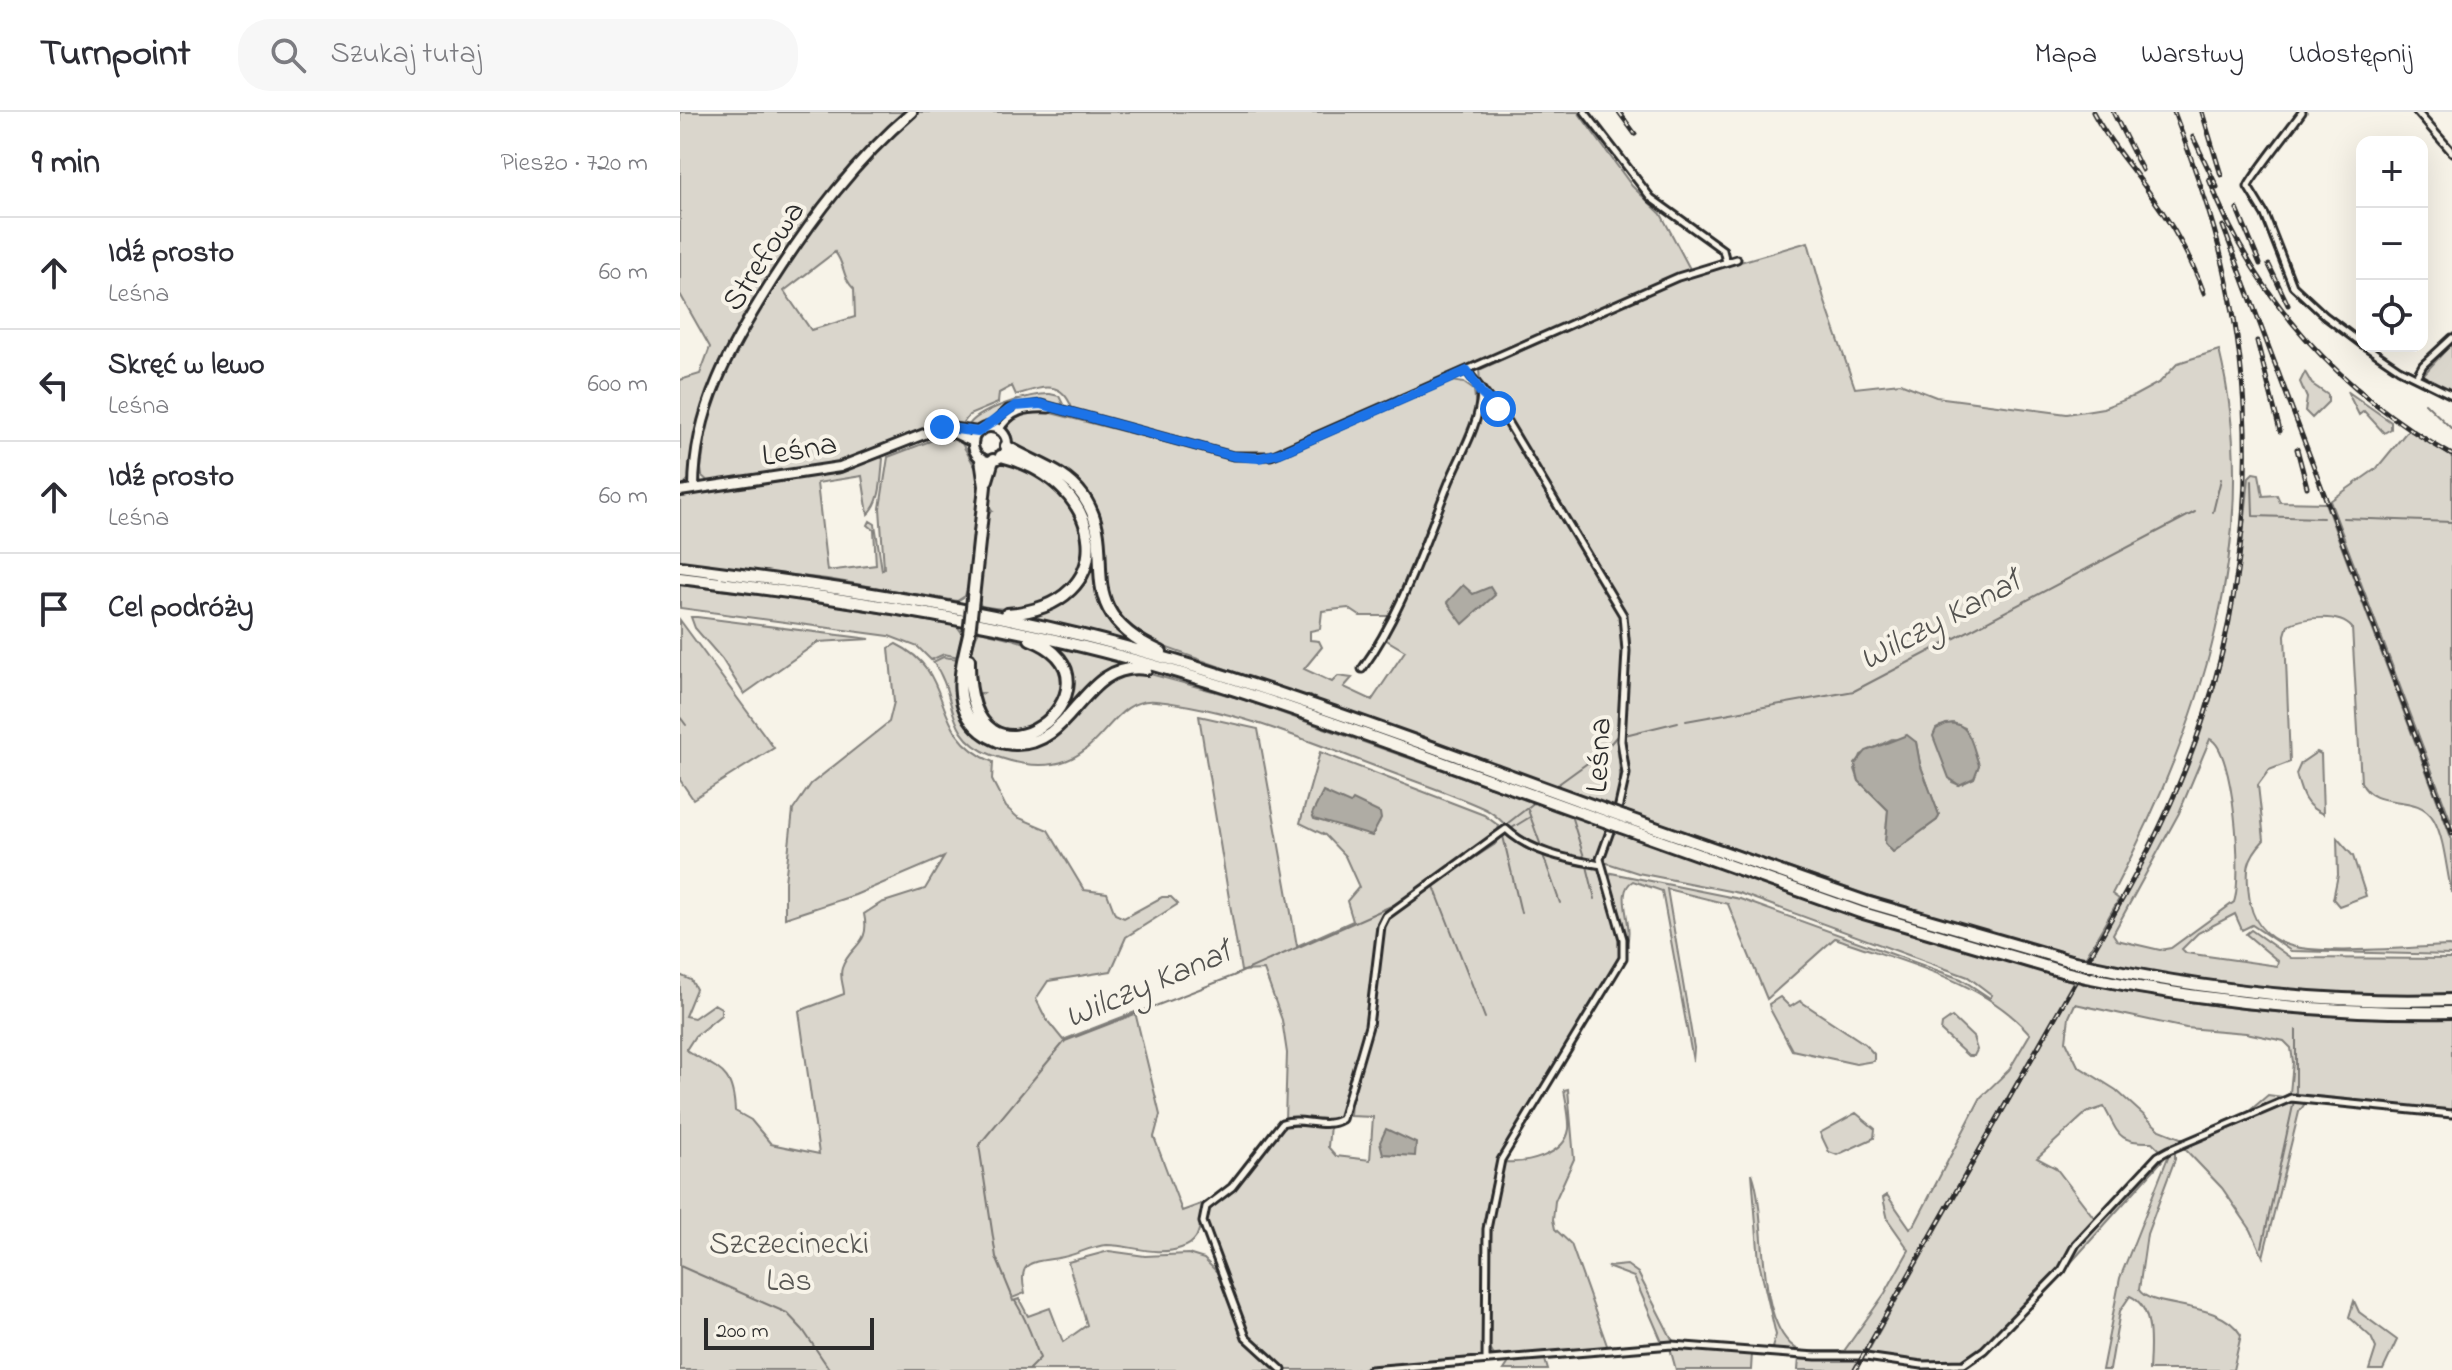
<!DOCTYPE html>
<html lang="pl">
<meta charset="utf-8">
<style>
:root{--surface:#fff;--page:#f7f7f7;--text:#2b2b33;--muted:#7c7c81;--line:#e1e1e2}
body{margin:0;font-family:"Indie Flower",sans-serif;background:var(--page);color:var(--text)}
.controls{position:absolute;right:24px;top:24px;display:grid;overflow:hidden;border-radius:16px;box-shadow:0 8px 32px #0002}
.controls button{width:72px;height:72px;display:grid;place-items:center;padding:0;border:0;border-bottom:2px solid var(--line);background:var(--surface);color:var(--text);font:40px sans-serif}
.scale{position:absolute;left:24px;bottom:20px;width:170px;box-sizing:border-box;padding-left:8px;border:4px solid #2b2b2b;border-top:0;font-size:22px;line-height:28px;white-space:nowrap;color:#2b2b2b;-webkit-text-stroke:6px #f7f3e8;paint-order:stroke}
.stop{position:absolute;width:24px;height:24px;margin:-18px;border:6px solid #1a73e8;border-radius:50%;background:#fff}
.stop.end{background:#1a73e8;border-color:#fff;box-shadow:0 2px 8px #0008}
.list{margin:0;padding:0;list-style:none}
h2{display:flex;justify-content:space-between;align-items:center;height:104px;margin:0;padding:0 32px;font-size:34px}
h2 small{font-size:26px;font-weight:400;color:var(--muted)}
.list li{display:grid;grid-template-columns:52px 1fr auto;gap:24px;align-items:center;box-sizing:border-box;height:112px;padding:0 32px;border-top:2px solid var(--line)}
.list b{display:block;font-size:30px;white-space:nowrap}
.list p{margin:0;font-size:26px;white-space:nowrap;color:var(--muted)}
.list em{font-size:26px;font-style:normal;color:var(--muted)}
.icon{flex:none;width:44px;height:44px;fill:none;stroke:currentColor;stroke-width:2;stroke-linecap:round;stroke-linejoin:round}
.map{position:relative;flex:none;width:1772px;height:1258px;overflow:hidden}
header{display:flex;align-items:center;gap:48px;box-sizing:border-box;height:112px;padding:0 40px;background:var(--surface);border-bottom:2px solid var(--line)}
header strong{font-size:38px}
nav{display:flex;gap:44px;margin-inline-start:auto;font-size:28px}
.search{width:560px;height:72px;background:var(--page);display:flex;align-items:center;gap:20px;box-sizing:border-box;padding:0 28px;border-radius:32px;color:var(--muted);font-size:30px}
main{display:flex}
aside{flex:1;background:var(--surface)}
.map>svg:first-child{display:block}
</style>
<header>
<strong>Turnpoint</strong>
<div class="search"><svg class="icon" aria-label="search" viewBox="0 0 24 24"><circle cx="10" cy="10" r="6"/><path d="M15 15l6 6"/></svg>Szukaj tutaj</div>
<nav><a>Mapa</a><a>Warstwy</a><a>Udostępnij</a></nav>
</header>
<main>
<aside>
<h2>9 min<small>Pieszo · 720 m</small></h2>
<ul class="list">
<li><svg class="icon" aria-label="ahead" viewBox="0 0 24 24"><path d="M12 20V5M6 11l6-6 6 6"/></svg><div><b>Idź prosto</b><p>Leśna</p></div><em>60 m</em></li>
<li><svg class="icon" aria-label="left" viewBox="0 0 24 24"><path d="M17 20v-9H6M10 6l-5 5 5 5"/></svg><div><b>Skręć w lewo</b><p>Leśna</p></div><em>600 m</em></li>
<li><svg class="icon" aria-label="ahead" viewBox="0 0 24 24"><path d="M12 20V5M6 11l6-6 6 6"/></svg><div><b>Idź prosto</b><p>Leśna</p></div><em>60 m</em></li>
<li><svg class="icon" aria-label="arrive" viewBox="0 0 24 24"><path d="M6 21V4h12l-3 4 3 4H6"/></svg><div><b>Cel podróży</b></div></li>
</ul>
</aside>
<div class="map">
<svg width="1772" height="1258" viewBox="0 0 1772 1258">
<rect width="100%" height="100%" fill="#f7f3e8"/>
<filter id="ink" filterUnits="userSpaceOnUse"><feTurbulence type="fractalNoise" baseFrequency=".0125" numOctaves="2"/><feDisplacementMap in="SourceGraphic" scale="16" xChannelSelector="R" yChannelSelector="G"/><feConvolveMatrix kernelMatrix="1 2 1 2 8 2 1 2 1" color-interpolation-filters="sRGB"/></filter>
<g filter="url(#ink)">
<!-- green -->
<path fill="#dad6cc" stroke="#82807c" stroke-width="2" fill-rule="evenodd" d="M0 0H226L159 65 51 227 23 292 12 364 0 376V268L20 262 30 235 0 182Z
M238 0H898L952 74 981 102 1010 157 588 342H556L407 303 392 296C381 267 362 275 336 283L332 274 319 281 318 291 289 303 282 313H255L157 352 30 371 22 364 21 357 30 293 57 231 165 69ZM155 140C165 152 162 166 174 177L175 205 131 218 104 179Z
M1128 130 1145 190 1175 276 1220 271 1256 285 1387 302 1423 296 1454 284 1480 270 1498 251 1539 238C1585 426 1519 617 1432 782L1439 787 1405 846 1257 807 940 697 950 665 944 632 950 533 947 507 847 337 800 269 799 258 999 168ZM1273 611 1285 616 1299 653 1294 666 1279 673 1272 670 1256 630 1260 614ZM1212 627 1236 630 1240 652 1259 703 1257 708 1213 740 1205 731 1208 698 1179 669 1175 657 1181 643Z
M1772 231V279L1745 266 1744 262Z
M1625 260 1632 272 1648 283V290L1632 306 1625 299 1627 286 1620 270Z
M771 269 784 271 794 278 796 297 710 504H680L668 496 642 499 640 517 630 519V528L639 529 642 535 624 557 652 570 658 564 672 566 664 575 692 588 725 539 705 527 802 296 809 293 828 314 938 497C950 539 938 584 938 628 938 658 944 663 936 696L462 527 440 507 430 490 408 384 332 333 327 320 328 310 347 300H367L557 348H585L610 341Z
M1667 279 1711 310V317L1704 321 1684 299 1679 303Z
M370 282 379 284 383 292C367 296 350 286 333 293 315 300 309 318 288 315 295 298 352 281 370 282Z
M1728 318 1772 345V712L1650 389 1697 356Z
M258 326 280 328 299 362 291 462 285 484 277 489 147 467 0 450V385L149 360 199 344 203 347C201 364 202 390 188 402L182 364 137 371 147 459 196 453 194 418 188 413 190 409 195 412 202 458 204 456 200 396 208 345Z
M324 349C347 358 375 369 392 389 415 420 404 474 368 490 347 499 323 498 301 494L298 486 306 401 312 399 307 392 311 364 317 352Z
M1573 361 1579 362 1583 384 1597 383 1600 390 1645 391 1772 728V781C1766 759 1765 728 1754 708 1737 678 1695 701 1681 670L1672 516C1659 501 1624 505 1608 513L1605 523 1610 650 1589 658 1578 673 1584 728C1566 747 1566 758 1569 783 1571 807 1584 825 1608 833 1639 844 1732 835 1769 834L1772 835V843L1611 839 1572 813 1562 818 1555 802 1518 821 1502 837 1506 841 1597 854 1598 849 1566 822 1571 818 1611 846 1772 847V882C1650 886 1529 875 1409 847 1444 785 1480 723 1507 657 1545 563 1560 465 1569 365ZM1530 627C1554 636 1563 765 1554 790L1491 836 1480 838 1437 828 1433 822 1499 701Z
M378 364 397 381 411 410 417 473 459 532 344 504C413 491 433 406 374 365Z
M0 473 135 490 277 514 282 521 279 545 264 542 251 548 238 535 209 524 0 496Z
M11 505H17L190 527 138 530 64 582 42 547 15 516Z
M0 508 94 636 13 687 0 668Z
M299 519C327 526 385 533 382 573 382 583 376 594 372 603 338 620 312 631 297 585L303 581H296C289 563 290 533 299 519Z
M366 531 449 552C437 556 425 559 415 567 381 594 361 657 306 618 284 603 282 582 284 557 290 568 284 590 297 607 342 668 434 578 366 531Z
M216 532C279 562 245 621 313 650L312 668 326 695 337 705 368 718 404 778 427 781 435 802 444 806 482 785H491L498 792 446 825 431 859 368 869 356 887 366 907 383 928 455 900 480 1003 474 1025 502 1099 532 1088C514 1103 528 1128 501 1136 476 1145 451 1133 427 1133 410 1134 395 1144 378 1146 351 1150 337 1149 345 1181L332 1186 333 1189 339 1187 348 1204 370 1196 383 1230 407 1213 388 1150 429 1139 465 1144 508 1142 524 1147 537 1160 564 1226 597 1258H0V863L11 868 16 877 5 904 14 906 34 892 41 896V903L15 924 6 938C39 959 53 956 55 999L71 1008 91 1032 139 1042 119 899 164 882C164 874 159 865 162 856 170 832 191 834 184 802L201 791 245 777 264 745 175 783 105 806V770L113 698 131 672 209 610 214 590 209 536Z
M263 545 279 547 277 573 292 615 363 631 379 620 429 565 463 560 562 587 929 717 918 744 912 748C889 744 857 739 838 724 826 715 818 703 805 697 770 681 733 669 697 655 626 628 553 597 476 589 418 583 424 685 312 643 262 624 279 584 253 550Z
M519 604 578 617 617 834 673 809 667 789 679 775 665 744 645 723 620 711 640 640 804 703 819 714 817 721 703 804 687 915 668 971 665 995 656 1007 605 1008 607 941 602 908 584 858 561 859Z
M1637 640 1641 642 1643 702C1624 695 1621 680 1616 662L1621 651Z
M933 718 1179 806 1394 868 1182 1243 1091 1239 1096 1223 1079 1150 1072 1061C1089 1106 1073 1215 1120 1239H1164L1205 1181 1229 1138 1208 1108 1203 1086 1207 1083 1230 1116 1235 1112 1301 985 1329 958 1350 922C1302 867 1221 850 1155 826L1087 887 1048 792 987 777 1014 936 1013 949 982 779 953 769C934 780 954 812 947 830L929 765 931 761 1060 787 1281 867 1310 886 1312 883 1288 865 1059 781 958 761 924 750 923 745Z
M824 722 845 736 918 756 942 833 935 860 818 1045 803 1112 802 1245 673 1258H605L571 1228 564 1215 526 1118 528 1099 555 1076 603 1013 610 1010 650 1013 648 1035 656 1044 690 1048 693 1005 670 1004 672 973 695 894 704 815 710 803Z
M1657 726 1673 744 1686 784 1659 794 1653 787 1658 763Z
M1397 869C1521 897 1645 909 1772 905V999L1612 984 1567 1001 1588 983 1603 985 1610 981 1613 950 1611 936 1604 929 1566 921 1506 916 1395 892 1389 905 1386 929 1398 954 1436 978 1480 1018 1508 1029 1481 1039 1472 1030C1436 1031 1439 1021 1424 995L1406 1001 1357 1046 1376 1056 1415 1107 1394 1132 1381 1155 1291 1246C1259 1258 1218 1248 1186 1243Z
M1100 885 1110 895 1120 889 1185 932 1194 942V949L1176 952 1112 938 1090 897 1089 892Z
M1272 905 1293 925 1297 938 1294 944H1288L1261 919 1262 912Z
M888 977 894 1047 875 1089 873 1108 875 1117 891 1132 928 1236 815 1245 810 1237C811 1174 805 1110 824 1050 845 1052 885 1044 889 1017 890 1006 886 990 884 978Z
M1618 988 1626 990 1619 1000 1583 1145 1571 1118 1542 1076 1503 1035 1603 990Z
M1176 1001 1195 1017 1194 1026 1157 1043 1149 1040 1140 1021Z
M1495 1039V1047L1467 1122 1459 1178C1471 1198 1540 1187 1561 1223L1553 1258H1469C1470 1235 1475 1195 1450 1184L1440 1199 1430 1258H1422L1440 1166 1490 1040Z
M1487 1043 1387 1155C1399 1129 1462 1056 1487 1043Z
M947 1153 958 1161 994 1231 982 1230 954 1165 927 1155Z
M1674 1189 1679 1200 1717 1228 1703 1258H1689L1696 1236 1691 1225 1669 1205Z
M990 1236 1072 1241 1071 1258H996Z
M1119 1245 1180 1246 1173 1258H1118Z
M865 1248 868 1258H824L830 1249Z"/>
<!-- water -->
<path fill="#afaca4" stroke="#7a7874" stroke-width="2" d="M783 473 793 482 810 475 815 483 783 512 767 490Z
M1266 612C1290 607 1292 634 1299 653L1294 666 1279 673 1269 666 1253 624 1256 617Z
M1227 623 1236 630 1240 652 1259 703 1257 708 1213 740 1205 731 1208 698 1179 669 1175 652 1186 639Z
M643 680 670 692 673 688 700 701 701 707 692 724 634 707 632 702Z
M706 1017 736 1031 735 1044 703 1042 700 1030Z"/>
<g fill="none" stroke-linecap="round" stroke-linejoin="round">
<!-- stream -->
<path stroke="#7a7874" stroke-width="2" d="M1745 291 1772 317
M1572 369 1573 404 1643 406
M1533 400 1541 367
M1663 406 1772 410
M0 605 6 613
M1006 609 1174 579 1515 400
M945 623 998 610
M873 676 924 639 937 624
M848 698 861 734
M890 700 904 745
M828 711 855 690
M832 716 850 705
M823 724 841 801
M863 743 880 791
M907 754 915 787
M762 767 814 733 822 724
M753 772 805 906
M1616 982V918
M1582 1135 1614 989
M0 1154 107 1201 123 1218 150 1258
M332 1184 316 1145 299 1033 385 929 553 864 718 791 818 718
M335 1189C347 1208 352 1225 360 1246L348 1258"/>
<!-- street casing -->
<g stroke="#2b2b2b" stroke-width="11">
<path id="street" d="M905 0 971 86 1043 138 1046 150
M1622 0C1614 12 1569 68 1568 75L1585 103 1613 174 1645 204 1682 232
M1737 0 1772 40
M1685 234 1719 257 1772 283
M787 259 828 311 943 503 946 539 941 629 946 662 937 702
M1736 265 1743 253 1772 226
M309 316 328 297 361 292 553 344H591L998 165 1057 147
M319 319C331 298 347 296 369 297
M682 557C722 502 744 431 770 368 782 340 799 313 801 282
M806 1248 807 1117 821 1048 943 846V827L920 747 933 711
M602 1258 566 1225 523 1110 526 1095 552 1075 602 1011C622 1004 644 1018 662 1007L689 914 701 814 706 804 826 717C851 741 888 747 921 753
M690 1258 992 1233 1136 1244H1179L1242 1253 1284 1252 1304 1238 1382 1158 1396 1132 1478 1044 1489 1038 1611 986 1772 1002"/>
</g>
<!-- secondary casing -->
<g stroke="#2b2b2b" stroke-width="14">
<path id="secondary" d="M293 332a17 17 0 1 1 34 0a17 17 0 1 1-34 0Z
M258 321H274L293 330
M14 377C14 297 51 234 92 169 133 105 175 49 232 0
M0 379 160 355 262 315 298 320"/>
</g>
<!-- highway casing -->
<g stroke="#2b2b2b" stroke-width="16">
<path id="highway" d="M326 334C352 351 384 357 403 384 443 441 384 496 481 540
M321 344C429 370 444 494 327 502
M307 368 313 348
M0 455C134 472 268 491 400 523 541 558 678 608 815 658
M0 466C135 482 269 502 401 534 541 568 676 619 811 668
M293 486 305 374 301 347
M289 522C281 556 270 593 301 619 311 627 323 632 335 632 395 634 401 548 466 557
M289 547C286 710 463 570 350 527
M944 705 1186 790 1390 849
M941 715 1180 800 1385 860
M1413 854C1531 879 1651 892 1772 888
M1406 865C1528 890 1648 902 1772 900"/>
</g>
<!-- street -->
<use href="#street" stroke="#f7f3e8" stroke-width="5"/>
<!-- secondary -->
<use href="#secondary" stroke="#f7f3e8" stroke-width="8"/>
<!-- highway -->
<use href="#highway" stroke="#f7f3e8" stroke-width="10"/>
<!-- rail casing -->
<g stroke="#2b2b2b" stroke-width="5">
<path id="rail" d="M939 0 955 22
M1413 0C1429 31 1451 54 1470 82 1492 112 1511 146 1524 181
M1433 0 1462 58
M1522 0 1541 63
M1513 25 1537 75
M1529 67C1575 187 1660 280 1772 343
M1557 97 1580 152
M1543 114 1772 721
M1589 153 1608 193
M1577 229 1600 319
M1617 337 1627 375
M1175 1258C1241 1141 1308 1024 1374 907 1417 830 1465 754 1499 672 1567 510 1584 328 1544 156 1532 103 1513 51 1494 0"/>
</g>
<!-- rail -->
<use href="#rail" stroke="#f7f3e8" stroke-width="2" stroke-dasharray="6" stroke-linecap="butt"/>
<!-- highway-bridge casing -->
<g stroke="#2b2b2b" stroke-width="16" stroke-linecap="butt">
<path id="highway-bridge" d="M289 522 293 486
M815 658 944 705
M811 668 941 715
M1390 849 1413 854
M1385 860 1406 865"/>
</g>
<!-- highway-bridge -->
<use href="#highway-bridge" stroke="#f7f3e8" stroke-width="10"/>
</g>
</g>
<g fill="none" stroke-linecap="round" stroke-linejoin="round" filter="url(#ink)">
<!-- route -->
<path stroke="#1a73e8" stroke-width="10" d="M262 315 298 320 335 294 361 292 553 344 579 346 600 341 787 259 801 281 818 297"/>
</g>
<g text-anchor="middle" stroke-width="8" stroke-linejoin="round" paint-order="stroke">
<!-- street labels -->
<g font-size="32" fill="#2b2b2b" stroke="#f7f3e8">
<text transform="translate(82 143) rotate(-57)" y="11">Strefowa</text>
<text transform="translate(119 336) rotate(-10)" y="11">Leśna</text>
<text transform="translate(917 643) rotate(-87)" y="11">Leśna</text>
</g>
<!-- park labels -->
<g font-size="32" fill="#575653" stroke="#f7f3e8">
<text x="109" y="1141">Szczecinecki<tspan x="109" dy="37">Las</tspan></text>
</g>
<!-- water labels -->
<g font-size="34" font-style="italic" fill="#53524f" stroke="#f7f3e8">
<text transform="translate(1258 507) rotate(-28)" y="12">Wilczy Kanał</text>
<text transform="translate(466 871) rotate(-23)" y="12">Wilczy Kanał</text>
</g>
</g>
</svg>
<div class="controls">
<button>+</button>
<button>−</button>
<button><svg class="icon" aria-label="locate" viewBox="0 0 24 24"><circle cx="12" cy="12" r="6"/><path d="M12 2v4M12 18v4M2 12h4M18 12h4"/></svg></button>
</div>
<div class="scale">200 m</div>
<div class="stop" style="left:818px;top:297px"></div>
<div class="stop end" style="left:262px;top:315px"></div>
</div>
</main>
